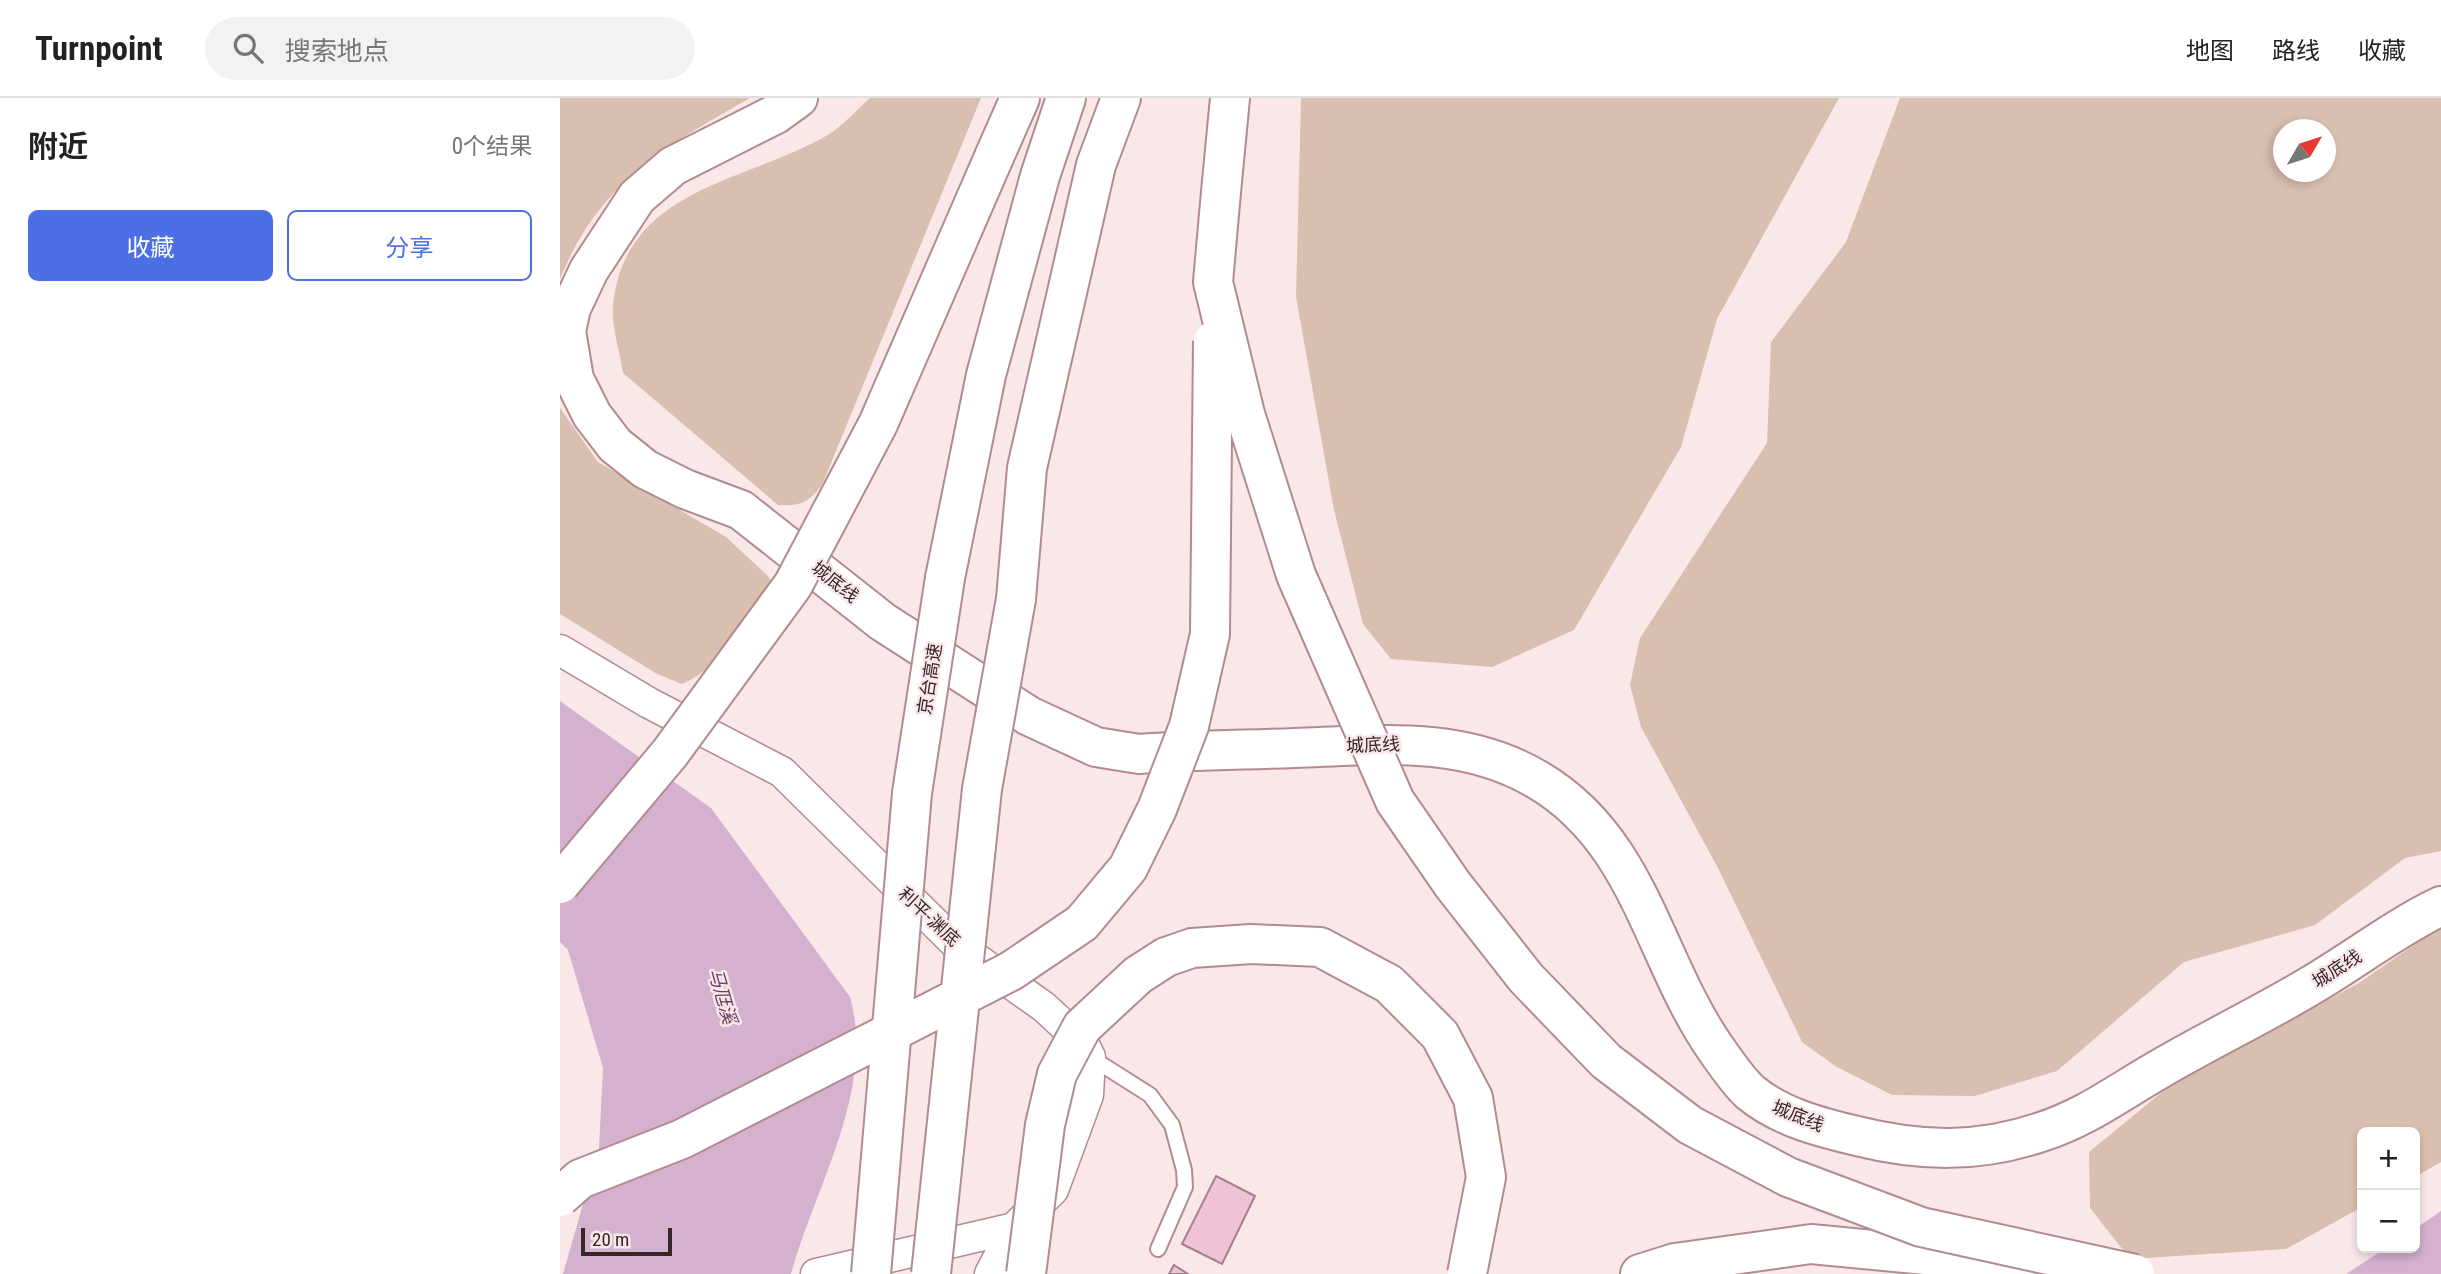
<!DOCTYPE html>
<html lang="zh">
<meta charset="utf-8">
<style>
:root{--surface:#fff;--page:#f2f2f2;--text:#222;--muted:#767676;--line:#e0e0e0;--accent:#4c6fe3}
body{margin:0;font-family:"Roboto Condensed","Noto Sans SC",sans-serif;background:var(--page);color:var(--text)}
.controls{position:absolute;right:21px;bottom:21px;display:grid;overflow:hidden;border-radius:10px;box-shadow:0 4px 10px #0003}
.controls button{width:63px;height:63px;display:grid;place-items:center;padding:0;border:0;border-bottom:2px solid var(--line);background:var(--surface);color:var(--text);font:35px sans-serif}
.compass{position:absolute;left:1713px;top:21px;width:63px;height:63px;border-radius:50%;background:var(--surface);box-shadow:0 4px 10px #0003;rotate:51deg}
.scale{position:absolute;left:21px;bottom:18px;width:91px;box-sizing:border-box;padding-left:7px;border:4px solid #362628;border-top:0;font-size:19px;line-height:24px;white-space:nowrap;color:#362628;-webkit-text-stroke:5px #fae8e9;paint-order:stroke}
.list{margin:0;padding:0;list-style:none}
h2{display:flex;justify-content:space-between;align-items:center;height:91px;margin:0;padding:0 28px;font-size:30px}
h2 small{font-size:23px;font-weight:400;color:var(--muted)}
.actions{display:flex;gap:14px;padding:21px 28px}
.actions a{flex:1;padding:16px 0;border:2px solid var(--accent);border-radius:10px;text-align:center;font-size:24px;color:var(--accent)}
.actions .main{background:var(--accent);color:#fff}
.icon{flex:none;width:38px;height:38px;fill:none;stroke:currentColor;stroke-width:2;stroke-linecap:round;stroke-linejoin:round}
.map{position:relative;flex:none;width:1881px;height:1176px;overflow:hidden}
header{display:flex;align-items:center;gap:42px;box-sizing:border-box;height:98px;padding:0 35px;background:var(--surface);border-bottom:2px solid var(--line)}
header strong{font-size:33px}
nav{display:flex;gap:38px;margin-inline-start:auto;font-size:24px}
.search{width:490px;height:63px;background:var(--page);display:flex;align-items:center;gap:18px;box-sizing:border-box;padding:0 24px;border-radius:38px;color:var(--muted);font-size:26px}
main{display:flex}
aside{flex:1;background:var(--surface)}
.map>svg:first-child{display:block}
</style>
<header>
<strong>Turnpoint</strong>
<div class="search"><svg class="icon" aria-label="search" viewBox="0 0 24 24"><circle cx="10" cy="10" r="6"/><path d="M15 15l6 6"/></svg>搜索地点</div>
<nav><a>地图</a><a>路线</a><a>收藏</a></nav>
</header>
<main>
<aside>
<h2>附近<small>0个结果</small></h2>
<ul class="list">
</ul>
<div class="actions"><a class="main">收藏</a><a>分享</a></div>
</aside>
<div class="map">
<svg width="1881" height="1176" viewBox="0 0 1881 1176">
<rect width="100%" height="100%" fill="#fae8e9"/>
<!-- green -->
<path fill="#d9bfaf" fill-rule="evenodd" d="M0 0H190C104 49 39 85 0 181Z
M310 0H421L262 387C248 405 241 408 218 407L63 275C60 254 51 228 53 207 65 90 184 85 266 38 282 29 296 12 310 0Z
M741 0H1279L1157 221 1121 349 1014 532 932 569 831 561 803 526 774 412 736 199Z
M1340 0H1881V753L1845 760 1755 827 1624 864 1497 973 1415 998 1332 997 1275 968 1242 944 1158 770 1081 629 1070 587 1080 540 1207 345 1211 244 1286 144ZM1724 32H1766V74H1724Z
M0 310 38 364 166 439 208 478 213 487C191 519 159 572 122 586L97 576 0 516Z
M1881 828V1064L1855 1079V1034H1802V1109L1726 1151 1570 1161 1530 1110 1529 1054 1612 986 1799 885Z"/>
<!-- water -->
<path fill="#d3b1cf" d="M0 603 151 710 290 899C316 992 255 1088 231 1176H3L39 1050 43 970 8 852 0 844Z
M1881 1113V1176H1786L1826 1150H1855V1131Z"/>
<!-- building -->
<path fill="#efc2d5" stroke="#a37f8e" stroke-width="2" d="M656 1078 695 1098 662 1166 622 1146Z
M614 1167 628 1176H609Z"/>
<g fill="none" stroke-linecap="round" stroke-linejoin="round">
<!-- lane casing -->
<g stroke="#b38b8f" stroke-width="18">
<path id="lane" d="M530 959 590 997 612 1027 624 1072 625 1089 598 1151"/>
</g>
<!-- street casing -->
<g stroke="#b38b8f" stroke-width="33">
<path id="street" d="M0 552 89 605 222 674 397 847 484 909 523 945 530 959 528 997 493 1092 454 1130 430 1176
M256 1176 454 1130"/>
</g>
<!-- secondary casing -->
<g stroke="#b38b8f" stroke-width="42">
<path id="secondary" d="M238 0 216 16 113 68 77 99 29 172 11 210 6 233 14 281 32 317 55 347 85 371 125 391 181 412 323 524 469 618 536 649 579 656C631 652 683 652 735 650 819 647 902 637 978 682 1081 743 1093 861 1156 951 1166 965 1177 982 1190 994 1220 1019 1259 1029 1297 1038 1361 1054 1419 1055 1481 1034 1525 1020 1558 995 1598 972 1649 942 1704 916 1755 885 1797 860 1837 829 1881 808"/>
</g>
<!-- highway casing -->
<g stroke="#b38b8f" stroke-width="42">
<path id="highway" d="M434 59 460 0
M661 94 670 0
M385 480 426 277 480 78 506 0
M456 501 467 370 536 67 561 0
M1080 1176 1115 1165 1251 1146 1479 1168"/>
</g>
<!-- lane -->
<use href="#lane" stroke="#fff" stroke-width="14"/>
<!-- street -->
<use href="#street" stroke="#fff" stroke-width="30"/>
<!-- secondary -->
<use href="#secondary" stroke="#fff" stroke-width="38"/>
<!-- highway -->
<use href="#highway" stroke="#fff" stroke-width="38"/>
<!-- highway-bridge casing -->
<g stroke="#b38b8f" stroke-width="42" stroke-linecap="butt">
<path id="highway-bridge" d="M661 94 653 184 685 316 736 477 835 703 893 787 966 880 1046 963 1130 1027 1228 1079 1361 1129 1575 1176
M0 786 110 655 233 487 318 326 434 59
M0 1099 20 1081 122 1041 451 873 522 825 568 770 597 711 629 628 650 536 653 243
M311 1176 352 695 385 480
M371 1176 422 691 456 501
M466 1176 485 1027 497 976 522 929 578 877 606 859 632 850 691 846 760 849 829 886 880 937 913 1000 926 1079 907 1176"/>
</g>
<!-- highway-bridge -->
<use href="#highway-bridge" stroke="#fff" stroke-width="38"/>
</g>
<g text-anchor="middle" stroke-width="5" stroke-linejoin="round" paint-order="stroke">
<!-- street labels -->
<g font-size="18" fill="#362628" stroke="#fae8e9">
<text transform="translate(275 484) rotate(39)" y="6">城底线</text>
<text transform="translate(370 581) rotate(-81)" y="6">京台高速</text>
<text transform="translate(813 647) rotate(-2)" y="6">城底线</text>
<text transform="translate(369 819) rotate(43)" y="6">利平-渊底</text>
<text transform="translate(1777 871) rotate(-32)" y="6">城底线</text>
<text transform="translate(1238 1018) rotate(22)" y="6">城底线</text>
</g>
<!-- water labels -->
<g font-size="19" font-style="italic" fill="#6b3e67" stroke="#fae8e9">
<text transform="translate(163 898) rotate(74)" y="7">马尫溪</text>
</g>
</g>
</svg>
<div class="controls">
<button>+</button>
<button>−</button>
</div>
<svg class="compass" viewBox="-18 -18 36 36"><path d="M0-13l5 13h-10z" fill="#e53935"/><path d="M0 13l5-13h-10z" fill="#767676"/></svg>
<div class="scale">20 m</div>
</div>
</main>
